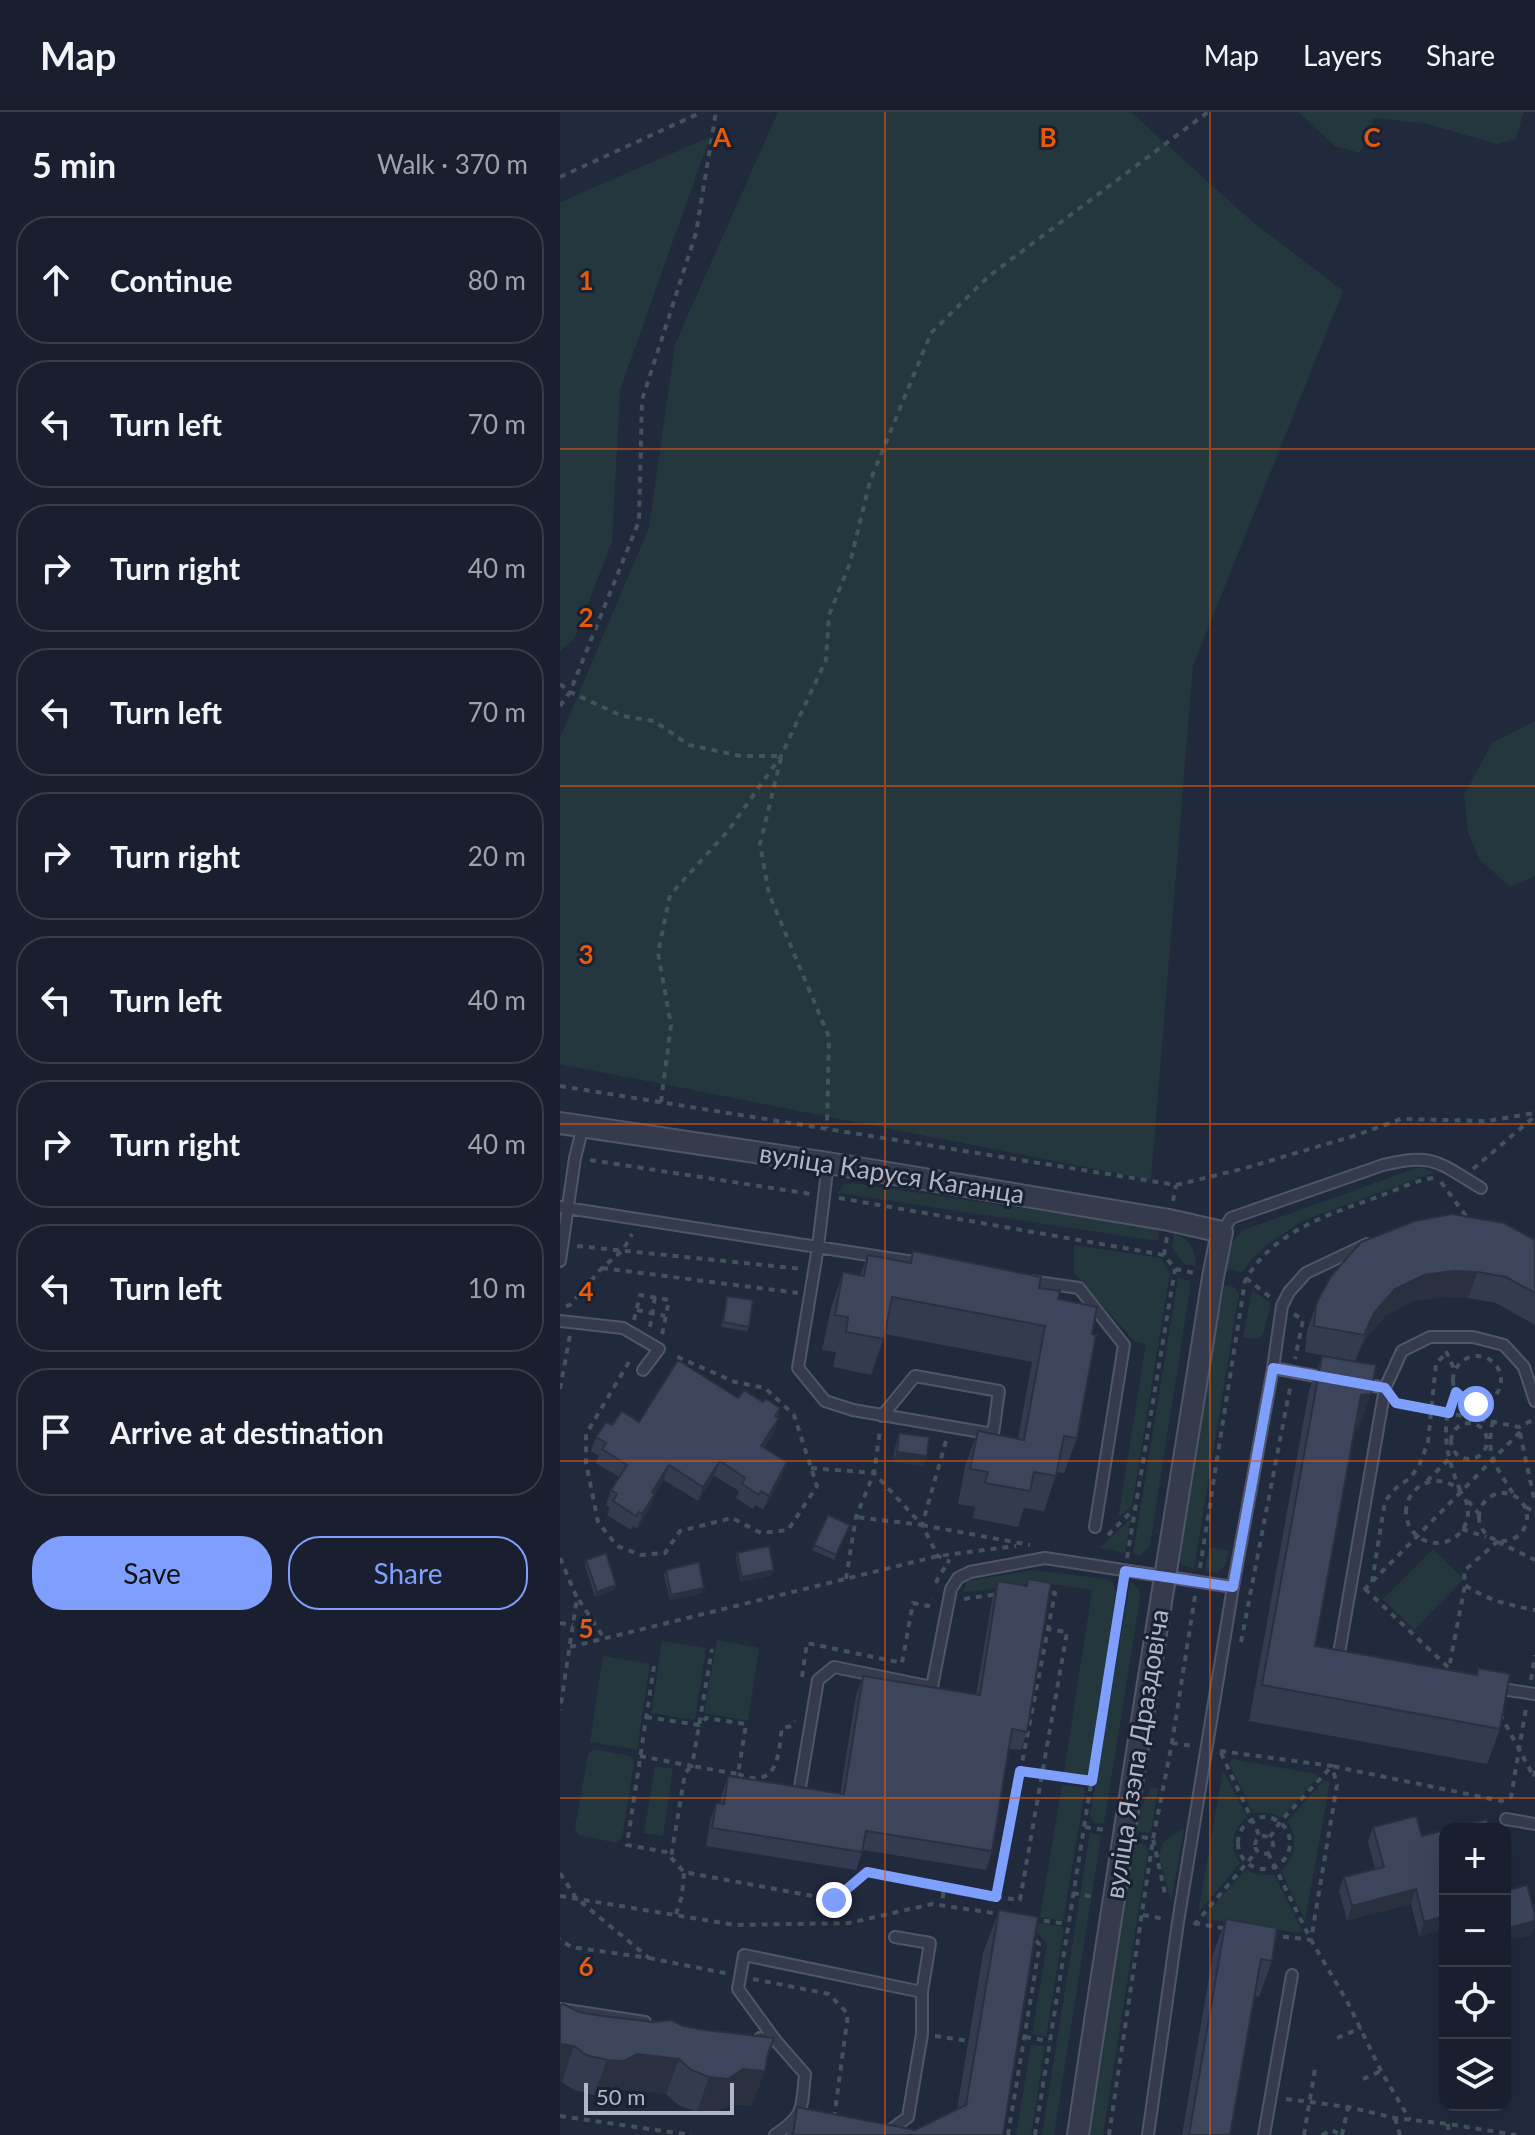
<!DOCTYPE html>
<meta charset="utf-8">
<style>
:root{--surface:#191f2e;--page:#262c3a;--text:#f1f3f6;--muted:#9fa2aa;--line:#373d4a;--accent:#7f9ffe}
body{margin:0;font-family:Lato,sans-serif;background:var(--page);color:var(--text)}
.controls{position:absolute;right:24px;bottom:24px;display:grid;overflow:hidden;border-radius:16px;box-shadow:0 8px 32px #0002}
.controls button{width:72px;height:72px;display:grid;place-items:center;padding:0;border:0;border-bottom:2px solid var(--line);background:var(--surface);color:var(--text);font:40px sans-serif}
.scale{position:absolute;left:24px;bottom:20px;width:150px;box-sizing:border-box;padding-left:8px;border:4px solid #b0b6c8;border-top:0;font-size:22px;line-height:28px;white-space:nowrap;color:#b0b6c8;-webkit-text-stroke:6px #1a2131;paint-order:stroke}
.stop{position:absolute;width:24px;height:24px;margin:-18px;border:6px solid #7f9ffe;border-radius:50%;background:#fff}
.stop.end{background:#7f9ffe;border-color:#fff;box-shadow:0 2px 8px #0008}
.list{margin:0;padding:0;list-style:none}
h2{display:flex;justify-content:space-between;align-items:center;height:104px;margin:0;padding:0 32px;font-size:34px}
h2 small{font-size:26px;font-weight:400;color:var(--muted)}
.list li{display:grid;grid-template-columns:52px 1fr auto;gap:24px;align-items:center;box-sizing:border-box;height:128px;margin:0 16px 16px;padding:0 16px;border:2px solid var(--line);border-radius:32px}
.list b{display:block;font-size:30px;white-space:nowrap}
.list em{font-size:26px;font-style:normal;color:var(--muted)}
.actions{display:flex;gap:16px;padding:24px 32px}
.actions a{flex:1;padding:18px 0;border:2px solid var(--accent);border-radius:32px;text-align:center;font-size:28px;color:var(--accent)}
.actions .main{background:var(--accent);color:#111}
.icon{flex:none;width:44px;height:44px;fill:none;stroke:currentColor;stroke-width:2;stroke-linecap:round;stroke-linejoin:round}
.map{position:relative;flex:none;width:975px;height:2023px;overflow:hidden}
header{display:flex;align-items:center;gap:48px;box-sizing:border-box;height:112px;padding:0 40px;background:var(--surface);border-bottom:2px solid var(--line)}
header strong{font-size:38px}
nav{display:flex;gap:44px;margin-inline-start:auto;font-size:28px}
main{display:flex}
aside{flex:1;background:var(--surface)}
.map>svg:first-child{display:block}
</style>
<header>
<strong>Map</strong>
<nav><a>Map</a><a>Layers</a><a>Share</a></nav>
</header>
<main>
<aside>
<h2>5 min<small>Walk · 370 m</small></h2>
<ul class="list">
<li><svg class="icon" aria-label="ahead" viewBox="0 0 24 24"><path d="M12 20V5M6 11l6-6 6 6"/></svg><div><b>Continue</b></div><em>80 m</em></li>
<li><svg class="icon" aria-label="left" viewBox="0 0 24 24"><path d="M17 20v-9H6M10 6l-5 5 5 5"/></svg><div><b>Turn left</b></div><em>70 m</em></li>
<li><svg class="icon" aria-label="right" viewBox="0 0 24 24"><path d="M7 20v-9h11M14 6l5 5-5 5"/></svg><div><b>Turn right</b></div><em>40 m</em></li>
<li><svg class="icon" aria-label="left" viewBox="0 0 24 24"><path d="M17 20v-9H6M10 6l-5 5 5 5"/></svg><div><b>Turn left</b></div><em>70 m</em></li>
<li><svg class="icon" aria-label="right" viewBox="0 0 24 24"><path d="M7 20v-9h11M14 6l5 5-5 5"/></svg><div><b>Turn right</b></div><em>20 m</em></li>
<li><svg class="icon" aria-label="left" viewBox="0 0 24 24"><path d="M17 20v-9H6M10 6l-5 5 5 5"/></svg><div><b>Turn left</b></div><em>40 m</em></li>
<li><svg class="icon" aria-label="right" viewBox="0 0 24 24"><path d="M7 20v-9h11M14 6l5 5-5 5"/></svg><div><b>Turn right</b></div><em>40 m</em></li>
<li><svg class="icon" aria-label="left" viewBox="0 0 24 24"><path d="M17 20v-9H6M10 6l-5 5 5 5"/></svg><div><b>Turn left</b></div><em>10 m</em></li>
<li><svg class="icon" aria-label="arrive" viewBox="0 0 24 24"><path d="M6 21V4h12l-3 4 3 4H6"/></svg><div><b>Arrive at destination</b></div></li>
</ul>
<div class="actions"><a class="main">Save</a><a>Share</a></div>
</aside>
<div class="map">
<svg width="975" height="2023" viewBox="0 0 975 2023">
<rect width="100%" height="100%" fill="#21293d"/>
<!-- green -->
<path fill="#23373d" d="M218 0H571L689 107 783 179 633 554 591 1068 0 952V626L89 415 115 232Z
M738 0H964L956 27 936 32 868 12 814 6 800 41 775 34Z
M150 25 60 278 52 429 15 526 0 539V90Z
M975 609V764L950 775 920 748 908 721 904 683 932 631Z
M860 1055 875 1060 742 1109 707 1133 692 1147 683 1159 680 1160 667 1157C669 1138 668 1131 683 1118Z
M294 1071 600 1117 598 1129 278 1081 284 1072Z
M614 1122C631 1128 635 1136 636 1154L624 1152 612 1136Z
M514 1133 601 1146 610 1161 572 1394 558 1406 586 1232 575 1230 514 1161Z
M618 1166 630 1169V1177L590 1433 581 1444 573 1442Z
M671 1173 676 1177 679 1182 634 1457 623 1453 619 1449 620 1429 664 1174Z
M692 1178 710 1191V1194L703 1223 696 1227 683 1225Z
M571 1406 565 1441 540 1436Z
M650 1435 670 1439 665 1454 657 1461 648 1460 645 1456Z
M873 1437 904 1467 854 1518 823 1487Z
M473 1458 546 1467 553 1470 556 1480 529 1665 504 1661 532 1478 479 1470 409 1480 403 1479 407 1469Z
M570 1469 579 1477 580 1487 544 1712 534 1711 530 1702Z
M157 1528 199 1536 188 1609 144 1601Z
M102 1529 146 1536 135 1608 91 1601Z
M43 1544 90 1552 77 1638 30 1630Z
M33 1637 71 1644 74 1652 62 1726 56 1731 19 1723 15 1716 28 1642Z
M672 1647 756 1662 758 1665 721 1706C711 1700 704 1700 693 1701L669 1651Z
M95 1654 113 1657 103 1724 84 1721Z
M663 1658 687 1705C671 1719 669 1734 680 1751L638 1801Z
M764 1668 770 1670 745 1809 721 1759C736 1744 738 1728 728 1709Z
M502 1673 523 1675 525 1678 503 1809 480 1805Z
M591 1676H598L592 1716 589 1721 576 1719 581 1696Z
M624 1716 611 1790 599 1743 603 1730Z
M530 1720 541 1724 494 2023H482Z
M572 1728 585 1733 588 1739 583 1770 543 2023H526Z
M686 1757C695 1763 703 1764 714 1762L742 1818 738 1821 647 1807 645 1803Z
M468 1809 504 1815 486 1925 472 1922 487 1832Z
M471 1933 485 1934 471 2023H456Z"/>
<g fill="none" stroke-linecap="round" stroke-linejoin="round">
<!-- lane casing -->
<g stroke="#505667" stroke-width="14">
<path id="lane" d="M268 1051 258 1135 238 1256 265 1289 293 1298 433 1322 439 1279 355 1264 322 1304
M0 1095 360 1151
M662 1120 671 1106 823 1053C873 1040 879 1051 921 1076
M0 1149 15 1046 23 1014
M470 1169 519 1176 564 1233 535 1415
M0 1209 63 1216 99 1237 83 1258
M713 1256 766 1266
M825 1276 842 1239 870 1225H913L944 1233 964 1255 975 1289
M673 1475 713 1256 722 1194 729 1180 746 1161 807 1132
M778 1547 825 1276 802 1272
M935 1576 975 1582
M240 1675 258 1568 274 1555 372 1575 391 1477 398 1466 410 1460 485 1446 673 1475 618 1810 588 2023
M946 1707 975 1712
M0 1897 85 1910
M200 1926 216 1929 245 1962C241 1997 246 2002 215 2023
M216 1929 178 1877 184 1843 362 1880
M324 2023 348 2005 362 1922V1880L370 1831 335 1825
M704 2023 732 1863"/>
</g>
<!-- street casing -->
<g stroke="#505667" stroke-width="24">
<path id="street" d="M0 1011 268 1051 609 1108 662 1120 653 1165C608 1451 560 1736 518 2023"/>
</g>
<!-- path -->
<path stroke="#41545b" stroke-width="4" stroke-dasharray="6 6" stroke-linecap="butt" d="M0 65 142 0
M0 572 10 580 62 604 94 609 129 633 181 644H221
M0 594 10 580 79 409 82 288 136 121 156 0
M221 646 200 732 209 782 269 925 267 1016
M0 974 616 1073 682 1057 797 1023 841 1007 928 1009 975 1001
M101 990 111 913 98 841 110 783 168 719 221 644 266 548 269 503 290 451 310 369 371 221 429 164 648 0
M30 1048 251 1082
M913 1057 975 1004
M881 1070 909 1108
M279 1086 604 1143 615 1157 634 1161
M613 1089 616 1073
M17 1134 243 1157
M604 1143 607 1125
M42 1156 238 1181
M686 1166 710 1185
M6 1194 10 1193 42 1156 63 1138 72 1122
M77 1198 105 1204
M734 1202 743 1208 735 1247
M74 1208 80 1183 109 1188 102 1223
M90 1215 95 1185
M886 1239 895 1259
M893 1268a24 24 0 1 1 48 0a24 24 0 1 1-48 0Z
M69 1250 26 1322V1351L38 1410 57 1434 81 1443 105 1441 120 1419 172 1406 201 1421 228 1418 257 1374 234 1303 205 1276 175 1270 113 1243
M0 1277 10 1223
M896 1280C893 1288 889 1297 887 1306 883 1331 891 1356 900 1378
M837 1291 959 1315 975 1307
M933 1309C925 1345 936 1354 954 1383
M891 1329a18 18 0 1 1 36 0a18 18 0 1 1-36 0Z
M960 1321 975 1391
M386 1329 362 1413 378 1444 390 1450
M251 1356 314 1361 362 1413 296 1405
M867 1369 889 1347
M846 1400a31 31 0 1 1 62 0a31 31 0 1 1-62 0Z
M919 1405a24 24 0 1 1 48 0a24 24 0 1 1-48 0Z
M908 1389 919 1402
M966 1395 975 1400
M362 1413 470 1433
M902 1417 926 1425
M548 1423 576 1395
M938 1429 904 1459 905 1473C927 1488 949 1493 975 1498
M938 1430 975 1448
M0 1446 17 1486 0 1598
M567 1446 615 1157
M640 1456 685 1169C712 1119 770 1102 820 1084 837 1078 856 1068 873 1066
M286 1467 296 1405 314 1361 320 1318
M812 1470 825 1389 836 1376 850 1366 859 1354 868 1330 876 1251 887 1241
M376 1471 378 1466 389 1449
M805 1477 889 1556 905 1473
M804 1478 960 1320
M404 1487 438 1482
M19 1488 44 1526
M0 1511 13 1513
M681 1530 731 1271
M10 1535 378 1444 456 1434
M94 1554 67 1733 106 1740 124 1760 274 1788 307 1760 384 1774 382 1793
M242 1565 247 1531 342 1551 353 1491 368 1494 373 1487
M971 1568 975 1543
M940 1602 974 1665 975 1659
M86 1605 139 1613 146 1606 186 1612 178 1662 132 1654 125 1661 111 1745
M612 1631 633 1634
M660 1639 772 1654 777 1673 751 1828 712 1823
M661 1641 700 1725
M80 1644 132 1654 152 1537
M460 1659 532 1669
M178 1662C184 1664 192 1667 198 1666 220 1664 219 1633 222 1616L232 1614 235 1609
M678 1731a26 26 0 1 1 52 0a26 26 0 1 1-52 0Z
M525 1715 545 1718
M695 1733a9 9 0 1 1 18 0a9 9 0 1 1-18 0Z
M582 1725 593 1727 606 1786
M710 1725 720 1710 772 1654 941 1689 951 1685 966 1596
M708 1741 751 1828 788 1891 821 1959 850 2008
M0 1761 16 1786 89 1846 11 1835 0 1827
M384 1774 436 1785 495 1481 487 1479
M513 1781 534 1785
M0 1784 175 1813 289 1811 372 1792 440 1802
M436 1785 460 1788 507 1520 488 1517
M116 1802 122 1784 124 1760
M583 1803 605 1807
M472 1807 507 1812
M634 1811 668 1817
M634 1813 697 1739
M89 1846 169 1862
M193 1867 269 1882 288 1902 274 2007
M375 1924 409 1929
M465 1925 489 1929
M777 1926 801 1916
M803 1967 821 1959
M726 1987 788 1995 835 2006 888 2012 956 2023
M0 2004 131 2023
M835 2006 840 2023
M888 2012 889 2023
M448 2023 479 1837V1832L474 1826
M475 2023 563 1471
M549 2023 593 1727 612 1631 635 1484
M744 2023 755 1957
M762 2023 772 2018 781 2023
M782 2023 788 1995"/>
<!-- lane -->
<use href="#lane" stroke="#353b4d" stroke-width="10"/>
<!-- street -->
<use href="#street" stroke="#353b4d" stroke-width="20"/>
</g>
<!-- wall -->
<path fill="#343b50" d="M975 1128V1213L936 1191 908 1186 883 1185 854 1189 825 1204 805 1228 795 1249 745 1240 747 1219 756 1192Z
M353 1139 479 1176 498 1187 532 1222 517 1326 504 1361 497 1360 484 1399 464 1396 458 1415 413 1406 415 1395 398 1392 405 1354 418 1319 458 1327 472 1250 325 1222 311 1263 273 1255 276 1240 262 1238 271 1196 283 1160 300 1163 308 1143 349 1151Z
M167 1184 189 1215 187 1219 161 1215Z
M762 1244 811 1282 798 1317H794L755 1534 916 1563 918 1556 940 1617 927 1652 689 1609 749 1279Z
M178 1286 203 1290 220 1296 214 1321 204 1336 222 1365 203 1398 196 1393 193 1397 176 1386 179 1379 154 1364 138 1389 104 1368 95 1381 90 1396 77 1417 73 1414 71 1418 47 1403 50 1396 46 1393 51 1378 59 1365 36 1351 39 1344 31 1339 36 1325 52 1313 79 1310Z
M339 1321 363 1354 333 1349 336 1331Z
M288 1418 274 1448 252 1438 254 1433Z
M177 1441 212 1463 181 1470 176 1446Z
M26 1448 56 1473 54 1478 35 1485 25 1453Z
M106 1458 142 1481 110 1488 104 1463Z
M468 1467 467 1620 461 1638 449 1637 432 1739 426 1758 303 1738 296 1758 146 1734 150 1710 156 1691 160 1692 162 1682 168 1664 280 1682 296 1583 303 1564 416 1583 432 1488 438 1469 465 1474Z
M813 1715 862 1724 885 1718V1817L859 1824 851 1792 787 1808 779 1779 784 1765 815 1757 808 1729Z
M439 1798 443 2023H227L237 1995 355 2018 397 1997 423 1841Z
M666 1807 712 1849 699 1885 694 1884 670 2023H622L653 1842Z
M0 1893 19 1900 42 1904 123 1914 208 1943 192 1994 170 1992 155 2002 137 2000 118 1993 106 1982 64 1977 51 1984 34 1983 14 1978 0 1969Z"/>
<!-- shaded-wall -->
<path fill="#2b3041" d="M893 1159 918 1160 908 1186 883 1185 854 1189 825 1204 805 1228 795 1249 814 1201 835 1177 864 1163Z
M811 1282 798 1317 788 1318 801 1283Z
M219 1306 214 1321 196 1348 201 1334Z
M337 1340 367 1344 363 1354 333 1349Z
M160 1349 154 1364 138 1389 143 1375Z
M227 1350 222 1365 203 1398 209 1384Z
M109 1353 104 1368 87 1394 92 1380Z
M95 1382 90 1396 77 1417 82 1402Z
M214 1458 212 1463 181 1470 182 1465Z
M56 1473 54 1478 35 1485 37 1480Z
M144 1476 142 1481 110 1488 111 1483Z
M856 1777 851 1792 787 1808 792 1794Z
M885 1804V1817L859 1824 864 1810Z
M975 1809V1814L972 1823 945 1830V1817Z
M0 1932 14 1934 2 1970 0 1969Z
M77 1942 119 1947 106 1982 64 1977 51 1984 34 1983 47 1948Z
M183 1957 205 1959 192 1994 170 1992 155 2002 137 2000 149 1965Z"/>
<!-- building -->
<path fill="#3d455d" stroke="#2b3041" stroke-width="2" d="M892 1102 944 1111 975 1128V1181L946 1165 918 1160 893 1159 864 1163 835 1177 814 1201 804 1223 754 1214 756 1192 771 1164 801 1130 855 1109Z
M353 1139 481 1165 479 1176 500 1179 498 1187 537 1195 532 1222 536 1223 517 1326 504 1324 496 1364 474 1360 470 1379 425 1371 428 1360 410 1357 418 1319 464 1328 485 1214 332 1185 324 1227 286 1220 288 1205 275 1203 283 1160 304 1164 308 1143 351 1151Z
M167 1184 193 1188 189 1215 163 1210Z
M762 1244 816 1253 811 1282 801 1283 755 1534 917 1563 918 1556 950 1562 940 1617 702 1573Z
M118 1248 178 1286 184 1278 203 1290 206 1287 220 1296 215 1304 219 1306 201 1334 227 1350 209 1384 201 1379 199 1383 182 1372 185 1366 160 1349 143 1375 109 1353 92 1380 95 1382 82 1402 79 1400 76 1404 53 1389 57 1382 51 1378 67 1353 42 1337 46 1331 36 1325 46 1310 52 1313 62 1299 79 1310Z
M339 1321 369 1325 367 1344 337 1340Z
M268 1403 290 1413 276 1443 254 1433Z
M209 1434 214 1458 182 1465 177 1441Z
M46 1441 56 1473 37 1480 26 1448Z
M139 1450 144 1476 111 1483 106 1458Z
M468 1467 491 1471 467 1620 452 1617 432 1739 306 1719 302 1740 152 1716 156 1691 164 1692 168 1664 284 1682 303 1564 420 1583 438 1469 467 1474Z
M856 1704 862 1724 885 1718V1804L864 1810 856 1777 792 1794 784 1765 824 1755 813 1715Z
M927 1707 929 1717H888Z
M967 1773 975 1802V1809L945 1817V1776L946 1779Z
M439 1798 478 1805 443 2023H233L237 1995 355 2018 406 1993Z
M666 1807 717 1816 712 1849 701 1847 670 2023H629Z
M3 1892 19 1900 42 1904 94 1910 111 1908 123 1914 145 1918 214 1926 208 1941 205 1959 183 1957 168 1967 149 1965 131 1958 119 1947 77 1942 64 1949 47 1948 26 1943 14 1934 0 1932V1893Z"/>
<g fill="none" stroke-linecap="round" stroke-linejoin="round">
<!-- route -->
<path stroke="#7f9ffe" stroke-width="10" d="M274 1788 307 1760 436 1785 460 1659 532 1669 565 1459 673 1475 713 1256 825 1276 836 1291 889 1301 896 1280 908 1291 916 1292"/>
</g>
<!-- grid -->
<path fill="none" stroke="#e8590c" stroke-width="2" stroke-opacity="0.55" d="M325 0V2023M650 0V2023M0 337H975M0 674H975M0 1012H975M0 1349H975M0 1686H975"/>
<g text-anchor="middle" stroke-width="6" stroke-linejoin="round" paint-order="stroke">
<!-- street labels -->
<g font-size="26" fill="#b0b6c8" stroke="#1a2131">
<text transform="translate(332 1062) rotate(9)" y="9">вуліца Каруся Каганца</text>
<text transform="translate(577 1642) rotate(-81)" y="9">вуліца Язэпа Драздовіча</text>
</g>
</g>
<g font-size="26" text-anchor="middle" font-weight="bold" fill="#e8590c" stroke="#1a2131" stroke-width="6" stroke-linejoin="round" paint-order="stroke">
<text x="162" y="35">A</text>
<text x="488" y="35">B</text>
<text x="812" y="35">C</text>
<text x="26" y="178">1</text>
<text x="26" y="515">2</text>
<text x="26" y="852">3</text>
<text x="26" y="1189">4</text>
<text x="26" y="1526">5</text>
<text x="26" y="1864">6</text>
</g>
</svg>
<div class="controls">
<button>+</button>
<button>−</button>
<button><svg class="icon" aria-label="locate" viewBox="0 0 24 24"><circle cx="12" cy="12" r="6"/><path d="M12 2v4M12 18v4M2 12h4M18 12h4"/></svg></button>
<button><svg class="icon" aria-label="layers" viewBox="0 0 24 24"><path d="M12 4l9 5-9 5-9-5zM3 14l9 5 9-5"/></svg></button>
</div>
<div class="scale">50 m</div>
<div class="stop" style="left:916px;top:1292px"></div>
<div class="stop end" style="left:274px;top:1788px"></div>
</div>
</main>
